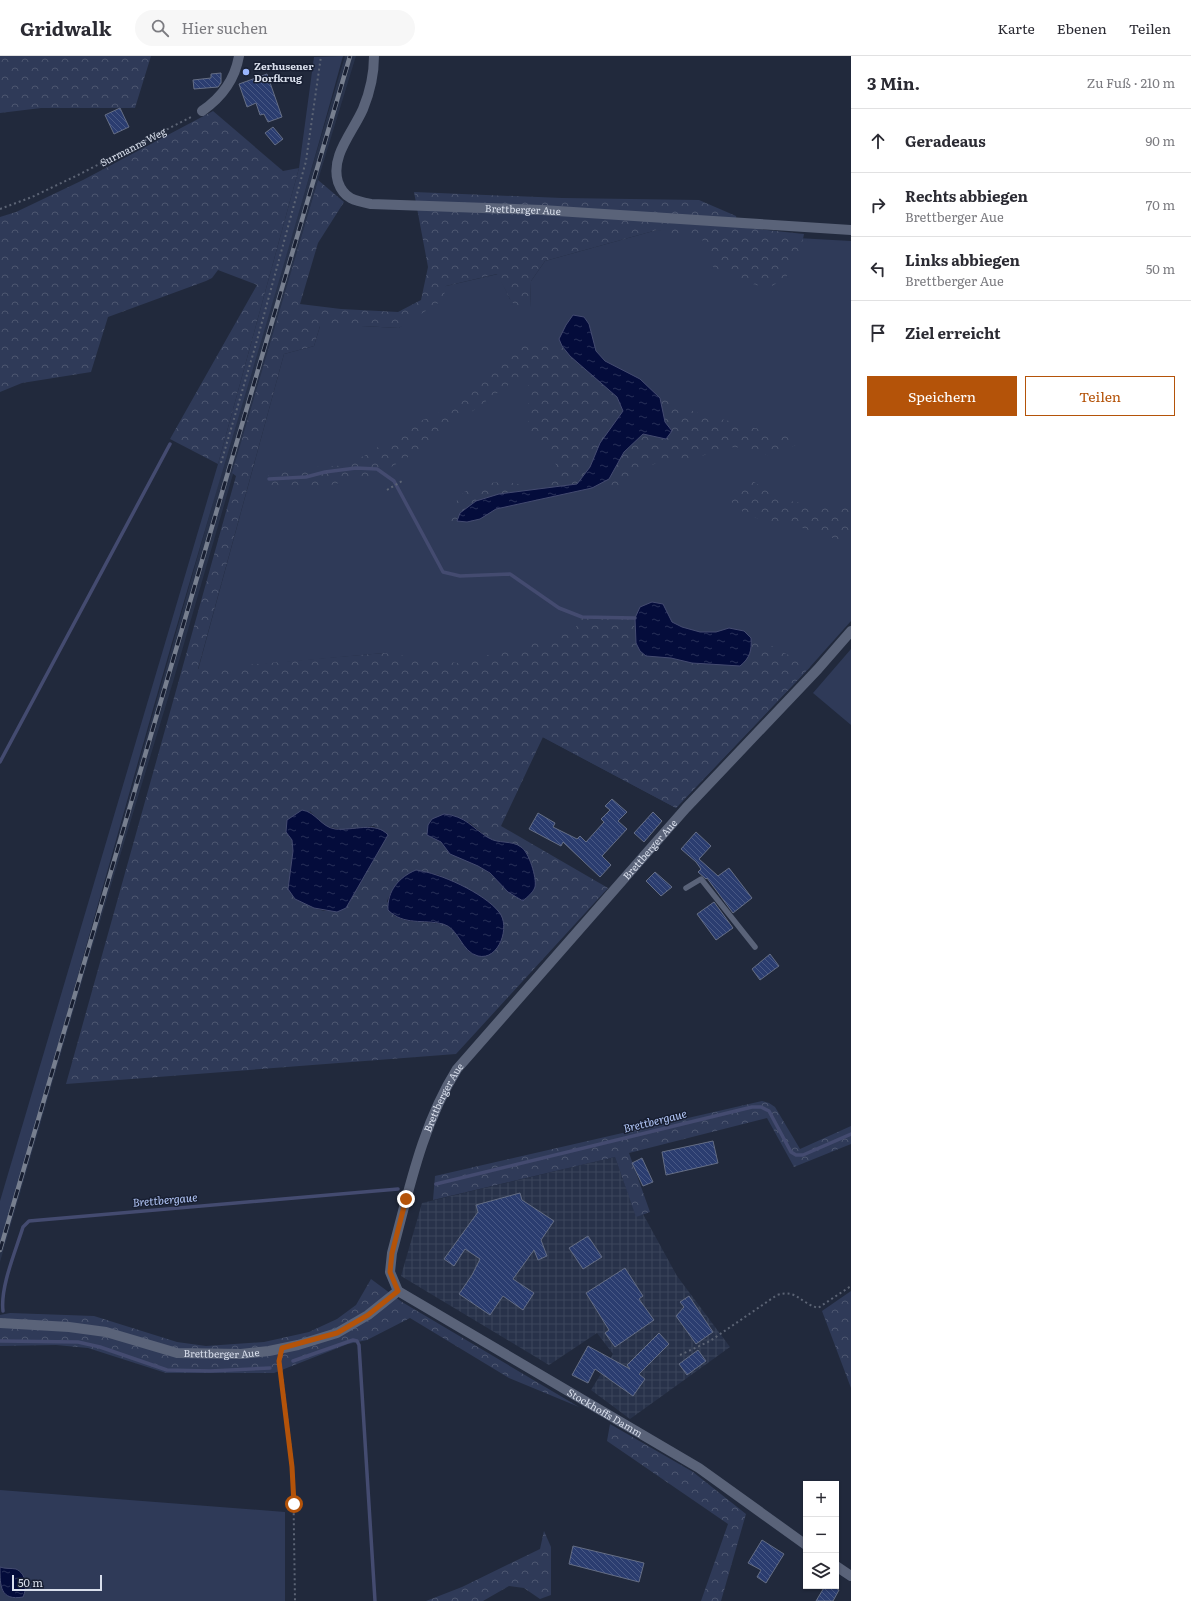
<!DOCTYPE html>
<html lang="de">
<meta charset="utf-8">
<style>
:root{--surface:#fff;--page:#f7f7f7;--text:#2b2b33;--muted:#7c7c81;--line:#e1e1e2;--accent:#b45309}
body{margin:0;font-family:Literata,serif;background:var(--page);color:var(--text)}
.controls{position:absolute;right:12px;bottom:12px;display:grid;overflow:hidden;border-radius:0px;box-shadow:0 1px 3px #0004}
.controls button{width:36px;height:36px;display:grid;place-items:center;padding:0;border:0;border-bottom:1px solid var(--line);background:var(--surface);color:var(--text);font:20px sans-serif}
.scale{position:absolute;left:12px;bottom:10px;width:90px;box-sizing:border-box;padding-left:4px;border:2px solid #d9dfec;border-top:0;font-size:11px;line-height:14px;white-space:nowrap;color:#d9dfec;-webkit-text-stroke:3px #181f32;paint-order:stroke}
.stop{position:absolute;width:12px;height:12px;margin:-9px;border:3px solid #b45309;border-radius:50%;background:#fff}
.stop.end{background:#b45309;border-color:#fff;box-shadow:0 1px 4px #0008}
.list{margin:0;padding:0;list-style:none}
h2{display:flex;justify-content:space-between;align-items:center;height:52px;margin:0;padding:0 16px;font-size:17px}
h2 small{font-size:13px;font-weight:400;color:var(--muted)}
.list li{display:grid;grid-template-columns:26px 1fr auto;gap:12px;align-items:center;box-sizing:border-box;height:64px;padding:0 16px;border-top:1px solid var(--line)}
.list b{display:block;font-size:15px;white-space:nowrap}
.list p{margin:0;font-size:13px;white-space:nowrap;color:var(--muted)}
.list em{font-size:13px;font-style:normal;color:var(--muted)}
.actions{display:flex;gap:8px;padding:12px 16px}
.actions a{flex:1;padding:9px 0;border:1px solid var(--accent);border-radius:0px;text-align:center;font-size:14px;color:var(--accent)}
.actions .main{background:var(--accent);color:#fff}
.icon{flex:none;width:22px;height:22px;fill:none;stroke:currentColor;stroke-width:2;stroke-linecap:round;stroke-linejoin:round}
.map{position:relative;flex:none;width:851px;height:1545px;overflow:hidden}
header{display:flex;align-items:center;gap:24px;box-sizing:border-box;height:56px;padding:0 20px;background:var(--surface);border-bottom:1px solid var(--line)}
header strong{font-size:19px}
nav{display:flex;gap:22px;margin-inline-start:auto;font-size:14px}
.search{width:280px;height:36px;background:var(--page);display:flex;align-items:center;gap:10px;box-sizing:border-box;padding:0 14px;border-radius:22px;color:var(--muted);font-size:15px}
main{display:flex}
aside{flex:1;background:var(--surface)}
.map>svg:first-child{display:block}
</style>
<header>
<strong>Gridwalk</strong>
<div class="search"><svg class="icon" aria-label="search" viewBox="0 0 24 24"><circle cx="10" cy="10" r="6"/><path d="M15 15l6 6"/></svg>Hier suchen</div>
<nav><a>Karte</a><a>Ebenen</a><a>Teilen</a></nav>
</header>
<main>
<div class="map">
<svg width="851" height="1545" viewBox="0 0 851 1545">
<defs>
<pattern id="industrial-grid" width="8" height="8" patternUnits="userSpaceOnUse"><rect width="8" height="8" fill="#28324a"/><path d="M0 4h8M4 0v8" fill="none" stroke="#3c465c"/></pattern>
<pattern id="forest-crowns" width="20" height="18" patternUnits="userSpaceOnUse"><rect width="20" height="18" fill="#2f3a58"/><path d="M2 6a3 3 0 1 1 6 0M12 15a3 3 0 1 1 6 0" fill="none" stroke="#4d5670"/></pattern>
<pattern id="water-ripples" width="26" height="14" patternUnits="userSpaceOnUse"><rect width="26" height="14" fill="#040c3b"/><path d="M2 4q2-2 4 0t4 0M15 11q2-2 4 0t4 0" fill="none" stroke="#282f58"/></pattern>
<pattern id="building-back-hatch" width="6" height="6" patternUnits="userSpaceOnUse"><rect width="6" height="6" fill="#2b3d70"/><path d="M-1 5l2 2M0 0l6 6M5-1l2 2" fill="none" stroke="#495985"/></pattern>
</defs>
<rect width="100%" height="100%" fill="#21293c"/>
<!-- built -->
<path fill="#28324a" d="M345 0H356L318 124 173 626 88 905 0 1206V1187L83 904 221 418Z"/>
<!-- industrial -->
<path fill="url(#industrial-grid)" d="M615 1101 636 1160 643 1158 677 1220 730 1291 630 1363 591 1334 613 1298 597 1277 549 1309 401 1220 422 1147Z"/>
<!-- green -->
<path fill="#2f3a58" d="M343 0C289 198 228 393 171 590 114 789 60 989 0 1187V1145L218 408 299 112 314 1Z
M657 174 851 185V565L810 611 676 752 384 597 198 614 284 298 314 290 320 270H362L399 272 446 230 498 218 510 243 530 251 531 225 545 205Z
M851 593V669L813 637Z
M0 1434 285 1456V1545H0Z"/>
<!-- forest -->
<path fill="url(#forest-crowns)" fill-rule="evenodd" d="M0 0H151L135 52H41L0 57Z
M213 55 283 115 299 112 218 408 170 383 257 229 218 214 212 222 206 225 108 261 91 316 22 327 0 336V161L16 156 83 124Z
M318 124 344 146 318 187 300 248 341 253 398 256 421 244 428 211 414 136 562 142 699 144 736 160 738 171 804 178 801 193 785 223 768 232 738 224 712 210 702 183 657 174 545 205 531 225 530 251 518 254 510 243 497 218 446 230 443 244 399 272 362 270H320L314 290 284 298 198 613 384 597 457 607 542 585 574 574 582 561 635 562 634 573 646 600 671 602 692 607 740 610 752 595 751 582 772 590 810 611 676 752 543 681 501 770 608 832 456 998 66 1028 236 420 232 417ZM310 755 325 770 345 774 374 770 388 779 346 852 324 855 314 852 295 843 288 833 293 795 292 784ZM469 766 491 784 515 788 529 802 535 822 508 836C499 826 491 817 480 811 465 803 451 801 441 786ZM416 814 440 819 470 897 453 874 444 868 407 865 394 860 387 845C396 826 399 824 416 814Z
M523 290H562L587 316 617 341 623 355 600 387 590 411 577 428 547 433 460 457 457 465 447 467 454 448 464 436 487 427 506 426 529 430 549 428 560 417 546 388 528 378V326L514 325 410 400 381 417 327 430 292 432 273 431 266 423 273 413 337 410 364 400 414 368 458 348Z
M660 342 698 357 805 385 770 400 749 392 727 391 690 404 658 406 638 416 616 432H592L609 423 624 396 643 378 666 383 672 376 665 366Z
M753 425 778 443 825 451 842 452 851 446V488L787 467H768L743 456 730 445 735 435Z
M762 1045 769 1047 775 1051 800 1093 851 1070V1088L794 1111 767 1062 629 1097 650 1156 636 1161 615 1101 433 1144 435 1120Z
M371 1223 402 1246 579 1351 509 1322 410 1262 367 1284 348 1288 274 1317H166L88 1292 56 1289 0 1290V1259L10 1257 94 1260 177 1286 206 1290 264 1286 309 1276 337 1263 356 1249Z
M851 1235V1332L822 1255Z
M610 1368 693 1416 746 1458 721 1545H701L728 1468 607 1385Z
M544 1475 551 1491V1539L540 1543 524 1532 509 1530 483 1545H426L462 1531 540 1493Z"/>
<!-- water -->
<path fill="url(#water-ripples)" stroke="#444b70" d="M573 259 584 261 589 268 596 295 605 305 640 323 660 342 665 366 672 375 666 383 643 378 624 396 609 423 592 432 496 453 480 463 467 466 457 465 460 457 476 445 499 438 577 428 590 411 600 387 623 355 617 341 570 300 562 290 559 283 566 269Z
M652 546 663 548 672 566 682 571 700 576H716L729 572 744 575 751 582C752 594 750 602 740 610L692 607 671 602 646 600 640 595 636 587 635 562 640 551Z
M302 754C316 756 321 771 335 773 353 775 376 765 388 779L350 845 346 852 337 856 314 852 295 843 288 833 293 795 292 784 286 776 287 764Z
M444 758C466 760 472 772 489 782 498 788 512 784 521 791 529 796 537 822 535 831 533 837 527 841 523 845L508 836 490 817 478 810 450 798 441 786 427 779 428 769 432 763Z
M416 814C440 817 484 837 499 856 511 870 499 905 478 900 461 896 459 872 443 868 423 863 404 870 388 854 387 835 399 821 416 814Z
M0 1511C5 1513 11 1512 16 1513 27 1518 27 1532 23 1541 0 1545 0 1530 0 1511Z"/>
<g fill="none" stroke-linecap="round" stroke-linejoin="round">
<!-- stream -->
<path stroke="#444b70" stroke-width="3.5" d="M269 423 306 421 325 416 356 412 377 413 394 425 443 516 460 520 510 518 559 552 582 561 635 562
M0 706 170 388
M436 1128 752 1051H761L769 1055 791 1096 796 1099H803L851 1078
M3 1255C0 1231 16 1194 23 1171L29 1165 398 1133
M0 1285 78 1286 100 1291 167 1314 210 1315 270 1312
M293 1305 353 1284 357 1285 359 1289 375 1545"/>
</g>
<!-- building -->
<path fill="url(#building-back-hatch)" stroke="#656e85" d="M221 17V27L218 31 194 33 193 24 211 22V18Z
M267 18 282 61 268 66 264 58 260 59 256 47 247 51 239 28Z
M120 52 129 71 114 78 105 59Z
M273 71 283 83 275 89 265 77Z
M612 743 627 756 618 765 627 773 602 800 611 809 600 821 563 786 561 790 529 773 538 757 555 767 553 771 577 783 580 780 586 786 604 766 601 763 610 754 605 750Z
M653 756 662 765 644 786 634 777Z
M696 776 711 790 699 803 718 820 729 812 752 842 733 857 707 822 706 823 698 816 701 813 696 806 681 793Z
M655 816 672 831 661 840 646 825Z
M714 846 733 872 716 884 697 858Z
M770 898 779 910 760 924 752 913Z
M713 1085 718 1107 666 1119 662 1096Z
M642 1102 653 1126 643 1130 632 1107Z
M520 1137 522 1144 554 1165 541 1184 547 1200 538 1204 534 1194 513 1223 534 1237 523 1254 503 1240 490 1259 459 1238 472 1219 480 1203 465 1193 454 1210 444 1203 478 1156 476 1149Z
M588 1180 602 1201 583 1213 569 1192Z
M625 1212 643 1240 639 1243 654 1264 615 1291 605 1277 609 1274 586 1237Z
M689 1240 713 1276 696 1288 676 1260 684 1251 680 1246Z
M659 1277 669 1288 639 1318 645 1323 633 1340 595 1313 588 1327 572 1319 588 1290 630 1313 627 1309Z
M698 1294 706 1305 687 1319 679 1308Z
M762 1484 784 1498 766 1527 757 1521 761 1514 748 1507Z
M573 1490 644 1507 639 1526 569 1508Z
M825 1530H833L839 1534 833 1545H816Z"/>
<g fill="none" stroke-linecap="round" stroke-linejoin="round">
<!-- path -->
<g stroke="#5c6475" stroke-width="2" stroke-dasharray="2 3" stroke-linecap="butt">
<path id="s1" d="M0 153 32 141 78 119 193 60"/>
<path d="M221 407 256 288 306 105 321 0"/>
<path d="M387 434 402 425"/>
<path d="M680 1299 710 1285 777 1239C797 1233 800 1247 818 1252L851 1230"/>
<path d="M280 1303 293 1411 295 1545"/>
</g>
<!-- lane -->
<path stroke="#5a6379" stroke-width="5.5" d="M686 832 701 823 755 891"/>
<!-- street -->
<g stroke="#5a6379" stroke-width="10">
<path id="s2" d="M374 0C374 19 370 36 363 53 353 76 330 100 338 126 344 143 355 145 371 148L542 154 851 174"/>
<path d="M202 55C221 42 235 23 239 0"/>
<path id="s3" d="M398 1235 390 1216 392 1197C409 1134 422 1069 457 1013L686 752 818 613 851 575"/>
<path id="s4" d="M398 1235 699 1412 806 1489"/>
<path id="s5" d="M0 1267 69 1271 106 1276 177 1297 241 1298 269 1295 298 1289 337 1277 368 1259 398 1235"/>
<path d="M836 1510 851 1520"/>
</g>
<!-- rail casing -->
<g stroke="#777f8f" stroke-width="4.5">
<path id="rail" d="M0 1194 350 0"/>
</g>
<!-- rail -->
<use href="#rail" stroke="#181f32" stroke-width="3" stroke-dasharray="9" stroke-linecap="butt"/>
</g>
<g fill="none" stroke-linecap="round" stroke-linejoin="round">
<!-- route -->
<path stroke="#b45309" stroke-width="5" d="M294 1448 292 1411 279 1305 282 1292 337 1277 368 1259 398 1235 390 1216 392 1197 406 1143"/>
</g>
<!-- markers -->
<circle fill="#99b5fd" stroke="#181f32" stroke-width="1.5" cx="246" cy="16" r="4"/>
<g text-anchor="middle" stroke-width="3" stroke-linejoin="round" paint-order="stroke">
<!-- poi labels -->
<g font-size="10" font-weight="bold" fill="#d9dfec" stroke="#181f32" text-anchor="start">
<text x="254" y="14">Zerhusener<tspan x="254" dy="12">Dorfkrug</tspan></text>
</g>
<!-- street labels -->
<g font-size="10" fill="#d9dfec" stroke="#181f32">
<text dy="4" stroke="none"><textPath href="#s1" startOffset="147">Surmanns Weg</textPath></text>
<text dy="4" stroke="none"><textPath href="#s2" startOffset="328">Brettberger Aue</textPath></text>
<text dy="4" stroke="none"><textPath href="#s3" startOffset="528">Brettberger Aue</textPath></text>
<text dy="4" stroke="none"><textPath href="#s3" startOffset="204">Brettberger Aue</textPath></text>
<text dy="4" stroke="none"><textPath href="#s5" startOffset="225">Brettberger Aue</textPath></text>
<text dy="4" stroke="none"><textPath href="#s4" startOffset="240">Stockhoffs Damm</textPath></text>
</g>
<!-- water labels -->
<g font-size="11" font-style="italic" fill="#b3c7f8" stroke="#181f32">
<text transform="translate(655 1065) rotate(-14)" y="4">Brettbergaue</text>
<text transform="translate(165 1144) rotate(-5)" y="4">Brettbergaue</text>
</g>
</g>
</svg>
<div class="controls">
<button>+</button>
<button>−</button>
<button><svg class="icon" aria-label="layers" viewBox="0 0 24 24"><path d="M12 4l9 5-9 5-9-5zM3 14l9 5 9-5"/></svg></button>
</div>
<div class="scale">50 m</div>
<div class="stop" style="left:294px;top:1448px"></div>
<div class="stop end" style="left:406px;top:1143px"></div>
</div>
<aside>
<h2>3 Min.<small>Zu Fuß · 210 m</small></h2>
<ul class="list">
<li><svg class="icon" aria-label="ahead" viewBox="0 0 24 24"><path d="M12 20V5M6 11l6-6 6 6"/></svg><div><b>Geradeaus</b></div><em>90 m</em></li>
<li><svg class="icon" aria-label="right" viewBox="0 0 24 24"><path d="M7 20v-9h11M14 6l5 5-5 5"/></svg><div><b>Rechts abbiegen</b><p>Brettberger Aue</p></div><em>70 m</em></li>
<li><svg class="icon" aria-label="left" viewBox="0 0 24 24"><path d="M17 20v-9H6M10 6l-5 5 5 5"/></svg><div><b>Links abbiegen</b><p>Brettberger Aue</p></div><em>50 m</em></li>
<li><svg class="icon" aria-label="arrive" viewBox="0 0 24 24"><path d="M6 21V4h12l-3 4 3 4H6"/></svg><div><b>Ziel erreicht</b></div></li>
</ul>
<div class="actions"><a class="main">Speichern</a><a>Teilen</a></div>
</aside>
</main>
